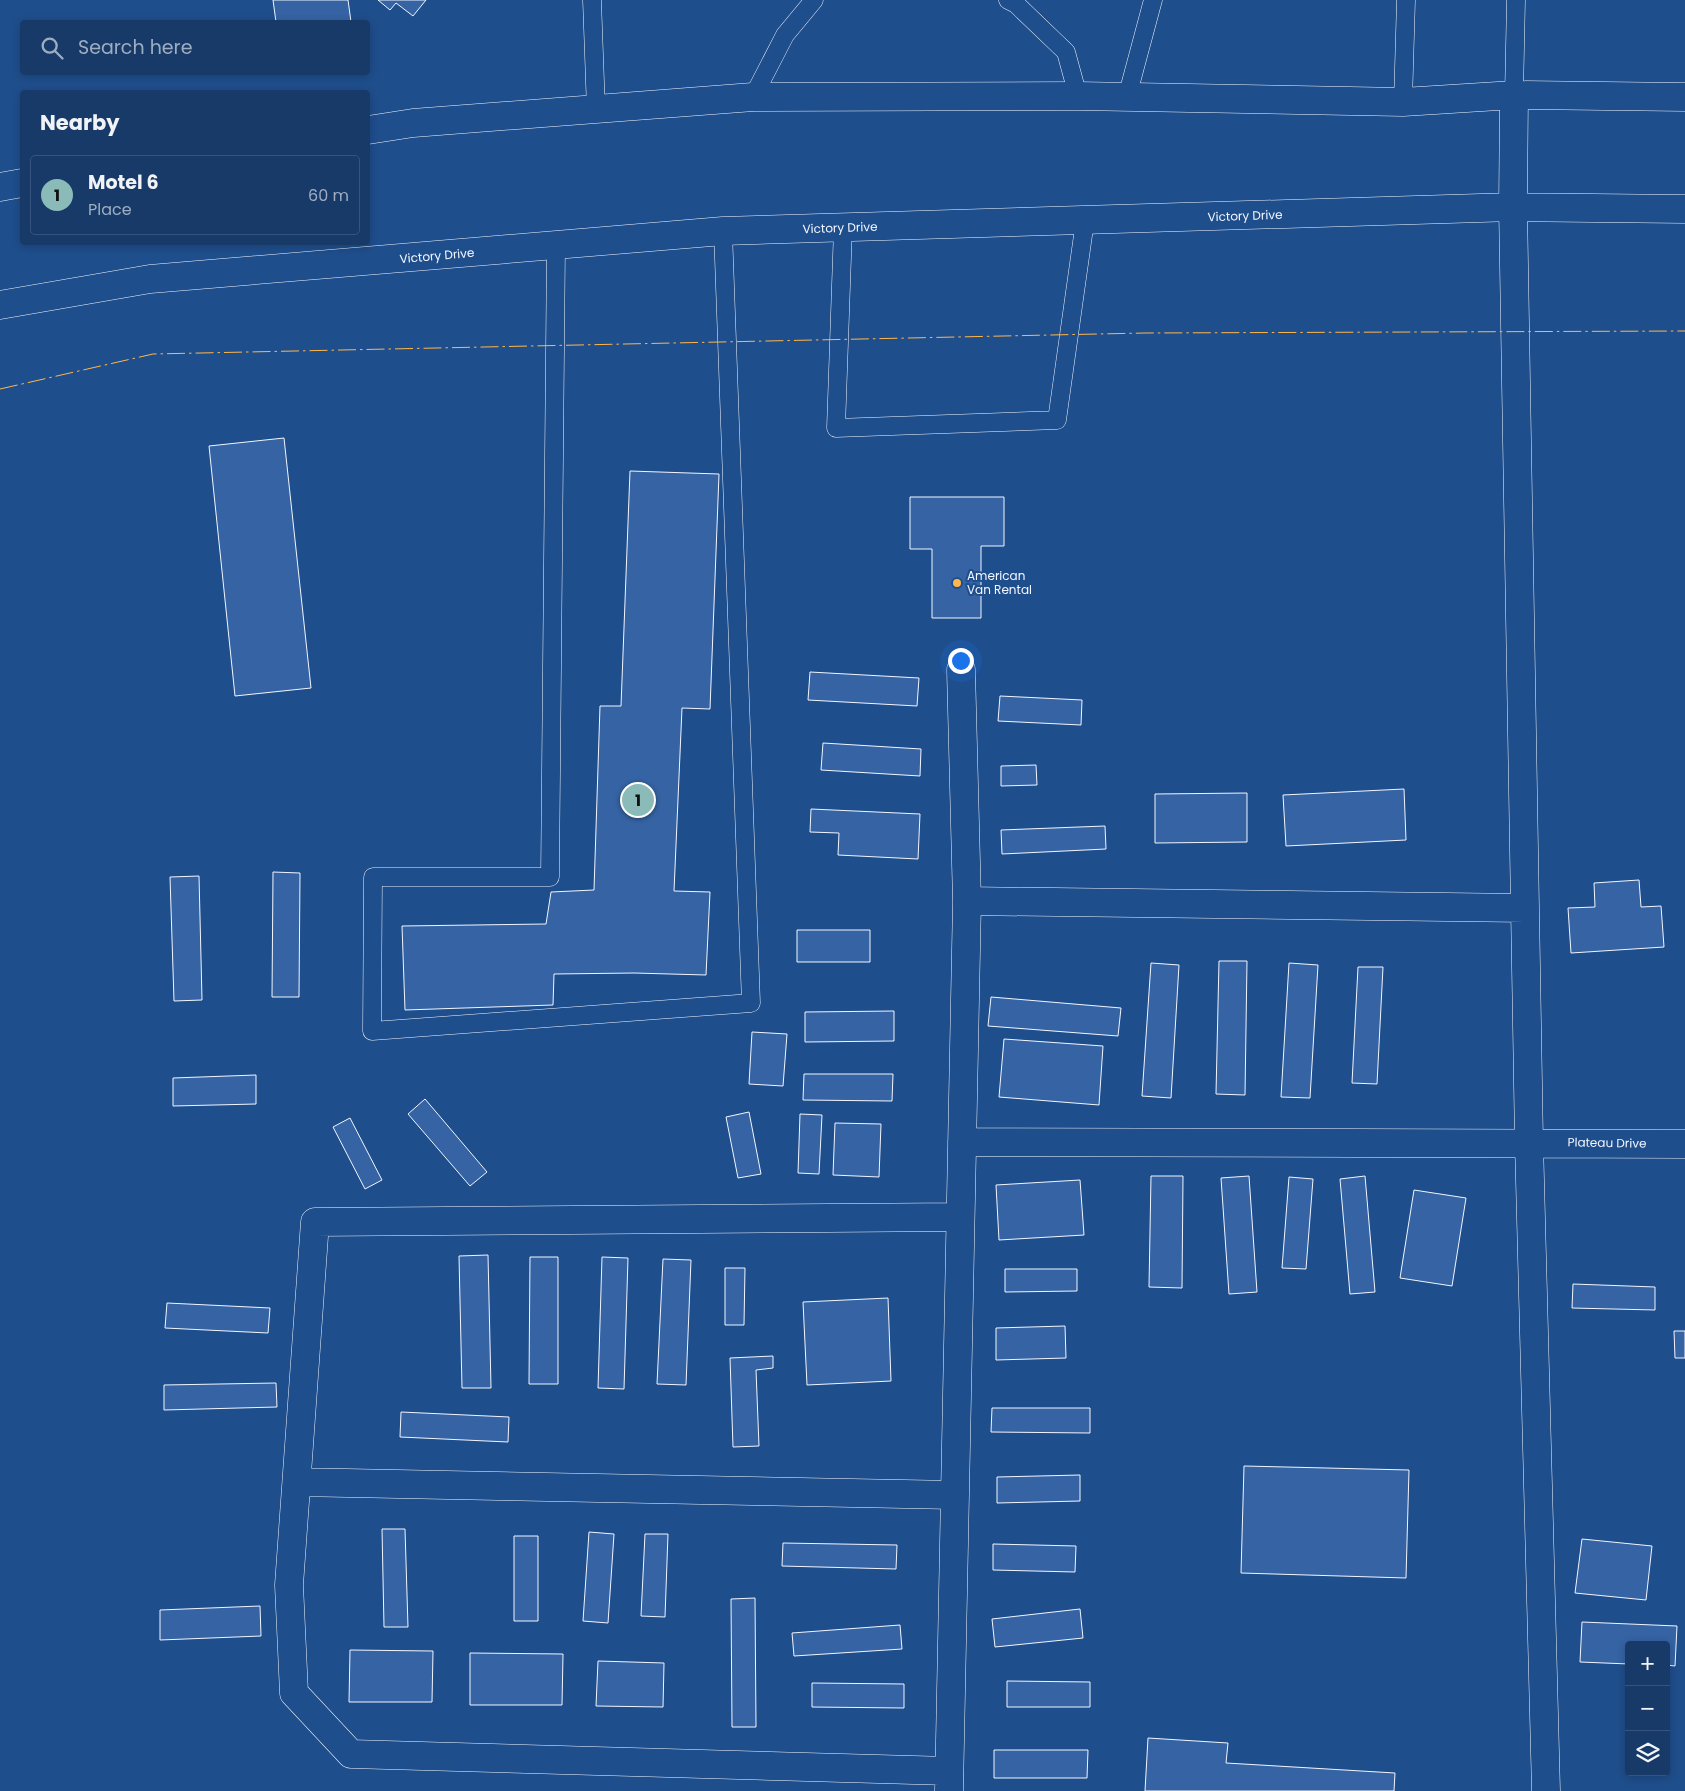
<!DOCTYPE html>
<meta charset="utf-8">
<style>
:root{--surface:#173a69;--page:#244571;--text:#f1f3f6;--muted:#9eadc0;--line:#36547d;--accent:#8bbbb9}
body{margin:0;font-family:Poppins,sans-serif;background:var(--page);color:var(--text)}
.controls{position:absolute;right:15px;bottom:15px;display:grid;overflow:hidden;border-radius:5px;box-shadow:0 2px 8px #0003}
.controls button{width:45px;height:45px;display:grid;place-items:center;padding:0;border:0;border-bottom:1px solid var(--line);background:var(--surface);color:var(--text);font:25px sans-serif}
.you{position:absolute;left:960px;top:660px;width:18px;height:18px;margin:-12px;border:4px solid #fff;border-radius:50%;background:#1a73e8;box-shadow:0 0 0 8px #1a73e833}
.badge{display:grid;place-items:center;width:32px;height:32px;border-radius:50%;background:var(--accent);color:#111;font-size:16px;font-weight:700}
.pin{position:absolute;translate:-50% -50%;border:2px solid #fff;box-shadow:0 1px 5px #0006}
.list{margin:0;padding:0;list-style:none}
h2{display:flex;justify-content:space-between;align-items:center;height:65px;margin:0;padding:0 20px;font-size:21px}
h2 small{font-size:16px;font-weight:400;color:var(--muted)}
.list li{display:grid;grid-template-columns:32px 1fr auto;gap:15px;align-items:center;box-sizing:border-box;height:80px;margin:0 10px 10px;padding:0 10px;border:1px solid var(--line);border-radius:5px}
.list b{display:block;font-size:19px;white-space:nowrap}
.list p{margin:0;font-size:16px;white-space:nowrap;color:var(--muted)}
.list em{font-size:16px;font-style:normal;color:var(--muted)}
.icon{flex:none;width:28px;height:28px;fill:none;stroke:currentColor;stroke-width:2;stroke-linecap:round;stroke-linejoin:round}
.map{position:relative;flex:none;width:1685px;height:1791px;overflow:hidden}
.search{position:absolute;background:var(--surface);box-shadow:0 2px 8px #0003;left:20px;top:20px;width:350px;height:55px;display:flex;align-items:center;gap:12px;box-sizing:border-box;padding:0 18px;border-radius:5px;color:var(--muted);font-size:19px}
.panel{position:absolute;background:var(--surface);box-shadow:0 2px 8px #0003;left:20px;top:90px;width:350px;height:155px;border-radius:5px}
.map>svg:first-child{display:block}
</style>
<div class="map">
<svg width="1685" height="1791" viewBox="0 0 1685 1791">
<rect width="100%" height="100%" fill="#1f4e8c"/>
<!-- building -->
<path fill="#3563a3" stroke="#f2f6ff" d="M273 0H348L351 22H276Z
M378 0H426L413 16 396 3 390 10Z
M284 438 311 688 235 696 209 446Z
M630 471 719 474 710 709 682 708 674 891 710 892 706 975 634 973 554 974 553 1005 405 1010 402 926 546 924 551 892 594 890 600 706H621Z
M910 497H1004V546H981V618H932V549H910Z
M810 672 919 678 917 706 808 700Z
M1000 696 1082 700 1081 725 998 721Z
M823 743 921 749 920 776 821 770Z
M1036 765 1037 785 1001 786V766Z
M1404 789 1406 840 1286 846 1283 795Z
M1247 793V842L1155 843V794Z
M811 809 920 814 918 859 838 855 839 833 810 832Z
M1105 826 1106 849 1002 854 1001 830Z
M273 872 300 873 299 997H272Z
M199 876 202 1000 174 1001 170 877Z
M1639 880 1641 907 1661 906 1664 947 1571 953 1568 908 1595 907 1594 883Z
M797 930H870V962H797Z
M1219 961H1247L1245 1095 1216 1094Z
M1151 963 1179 965 1171 1098 1142 1096Z
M1289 963 1318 965 1310 1098 1281 1097Z
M1358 967H1383L1377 1084 1352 1083Z
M991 997 1121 1008 1118 1036 988 1026Z
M894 1011V1041L805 1042V1012Z
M752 1032 787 1034 783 1086 749 1084Z
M1004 1039 1103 1046 1099 1105 999 1097Z
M804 1074H893L892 1101 803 1100Z
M256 1075V1104L173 1106V1078Z
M425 1099 487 1172 470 1186 408 1114Z
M749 1112 761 1174 738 1178 726 1117Z
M800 1114 822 1115 819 1174 798 1173Z
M350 1118 382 1180 365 1189 333 1127Z
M835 1123 881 1124 879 1177 833 1175Z
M1151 1176H1183L1182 1288 1149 1287Z
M1249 1176 1257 1292 1229 1294 1221 1178Z
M1365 1176 1375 1292 1350 1294 1340 1179Z
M1289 1177 1313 1179 1306 1269 1282 1268Z
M1080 1180 1084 1235 999 1240 996 1185Z
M1414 1190 1466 1198 1452 1286 1400 1278Z
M488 1255 491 1388H462L459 1256Z
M530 1257H558V1384H529Z
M602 1257 628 1258 624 1389 598 1388Z
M663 1259 691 1260 686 1385 657 1384Z
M725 1268H745L744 1325H725Z
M1005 1269H1077V1291L1005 1292Z
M1573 1284 1655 1287V1310L1572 1308Z
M888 1298 891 1381 807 1385 803 1302Z
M167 1303 270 1308 268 1333 165 1328Z
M1065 1326 1066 1358 996 1360V1328Z
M1674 1331H1685V1358H1675Z
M773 1356V1368L756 1370 759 1446 733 1447 730 1358Z
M276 1383 277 1407 164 1410V1385Z
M992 1408H1090V1433L991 1432Z
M401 1412 509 1417 508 1442 400 1437Z
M1244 1466 1409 1470 1406 1578 1241 1573Z
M1080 1475V1501L997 1503V1477Z
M382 1529H405L408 1627H384Z
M589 1532 614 1534 608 1623 583 1621Z
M645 1534H668L665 1617 641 1616Z
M514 1536H538V1621H514Z
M1582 1539 1652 1546 1646 1600 1575 1593Z
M783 1543 897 1545 896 1569 782 1566Z
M993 1544 1076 1546 1075 1572 993 1570Z
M755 1598 756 1727H732L731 1599Z
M260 1606 261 1636 160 1640V1610Z
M1080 1609 1083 1638 995 1647 992 1619Z
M1582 1622 1677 1626 1675 1666 1666 1665V1645H1629V1664L1580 1662Z
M900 1625 902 1649 794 1656 792 1633Z
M350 1650 433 1651 432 1702H349Z
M470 1653 563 1654 562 1705H470Z
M598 1661 664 1663 663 1707 596 1706Z
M1007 1681 1090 1682V1707H1007Z
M812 1683 904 1684V1708L812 1707Z
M1148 1738 1228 1743 1226 1763 1395 1773 1394 1791H1145Z
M994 1750H1088L1087 1778H994Z"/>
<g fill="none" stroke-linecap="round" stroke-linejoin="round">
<!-- service casing -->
<g stroke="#f2f6ff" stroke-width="19">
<path id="service" d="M592 0 596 110
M1008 0 1016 4 1066 52 1078 96
M1514 95 1516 0
M753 97 785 35 814 0
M1127 97 1153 0
M1403 102 1406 0
M843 228 836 428 1057 420 1085 221
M556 246 550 877H373L372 1031 751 1003 723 231"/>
</g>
<!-- minor casing -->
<g stroke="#f2f6ff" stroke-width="29">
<path id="minor" d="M1513 207 1529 1142 1546 1791
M961 670 967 901
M962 1142 1685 1144
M297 1482 955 1495
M949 1771 351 1754 294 1693 289 1585 315 1222 960 1217
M949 1791 967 901 1525 908"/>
</g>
<!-- trunk casing -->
<g stroke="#f2f6ff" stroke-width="29">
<path id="trunk" d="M368 130 413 123 753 97 1078 96 1403 102 1514 95 1685 97
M0 187 22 183
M1513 207 1514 95
M0 305 150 279 723 231 1513 207 1685 209"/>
</g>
<!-- service -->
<use href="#service" stroke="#1f4e8c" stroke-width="18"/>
<!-- minor -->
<use href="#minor" stroke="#1f4e8c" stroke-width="28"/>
<!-- trunk -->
<use href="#trunk" stroke="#1f4e8c" stroke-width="28"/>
<!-- power -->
<path stroke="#ffb74d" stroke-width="1" stroke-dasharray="18 4 2.5 4" stroke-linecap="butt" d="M0 389 153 354 1145 333 1685 331"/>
</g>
<!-- markers -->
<circle fill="#ffb74d" stroke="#1f4e8c" stroke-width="2" cx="957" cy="583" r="5"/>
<g text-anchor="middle" stroke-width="4" stroke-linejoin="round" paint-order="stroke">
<!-- street labels -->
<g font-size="12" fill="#f2f6ff" stroke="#1f4e8c">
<text transform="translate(1245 216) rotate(-2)" y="4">Victory Drive</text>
<text transform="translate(840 228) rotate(-2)" y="4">Victory Drive</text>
<text transform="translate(437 256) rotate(-5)" y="4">Victory Drive</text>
<text transform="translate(1607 1143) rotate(1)" y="4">Plateau Drive</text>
</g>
<!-- poi labels -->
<g font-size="12" fill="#f2f6ff" stroke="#1f4e8c" text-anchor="start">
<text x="967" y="580">American<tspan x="967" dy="14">Van Rental</tspan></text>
</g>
</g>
</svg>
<div class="controls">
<button>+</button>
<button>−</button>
<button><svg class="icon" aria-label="layers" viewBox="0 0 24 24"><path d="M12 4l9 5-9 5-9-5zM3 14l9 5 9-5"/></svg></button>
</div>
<div class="you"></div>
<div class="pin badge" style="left:638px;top:800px">1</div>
<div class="search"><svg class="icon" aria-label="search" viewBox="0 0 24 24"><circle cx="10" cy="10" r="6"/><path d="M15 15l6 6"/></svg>Search here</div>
<section class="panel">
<h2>Nearby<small></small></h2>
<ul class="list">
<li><span class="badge">1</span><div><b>Motel 6</b><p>Place</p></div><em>60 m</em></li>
</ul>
</section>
</div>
